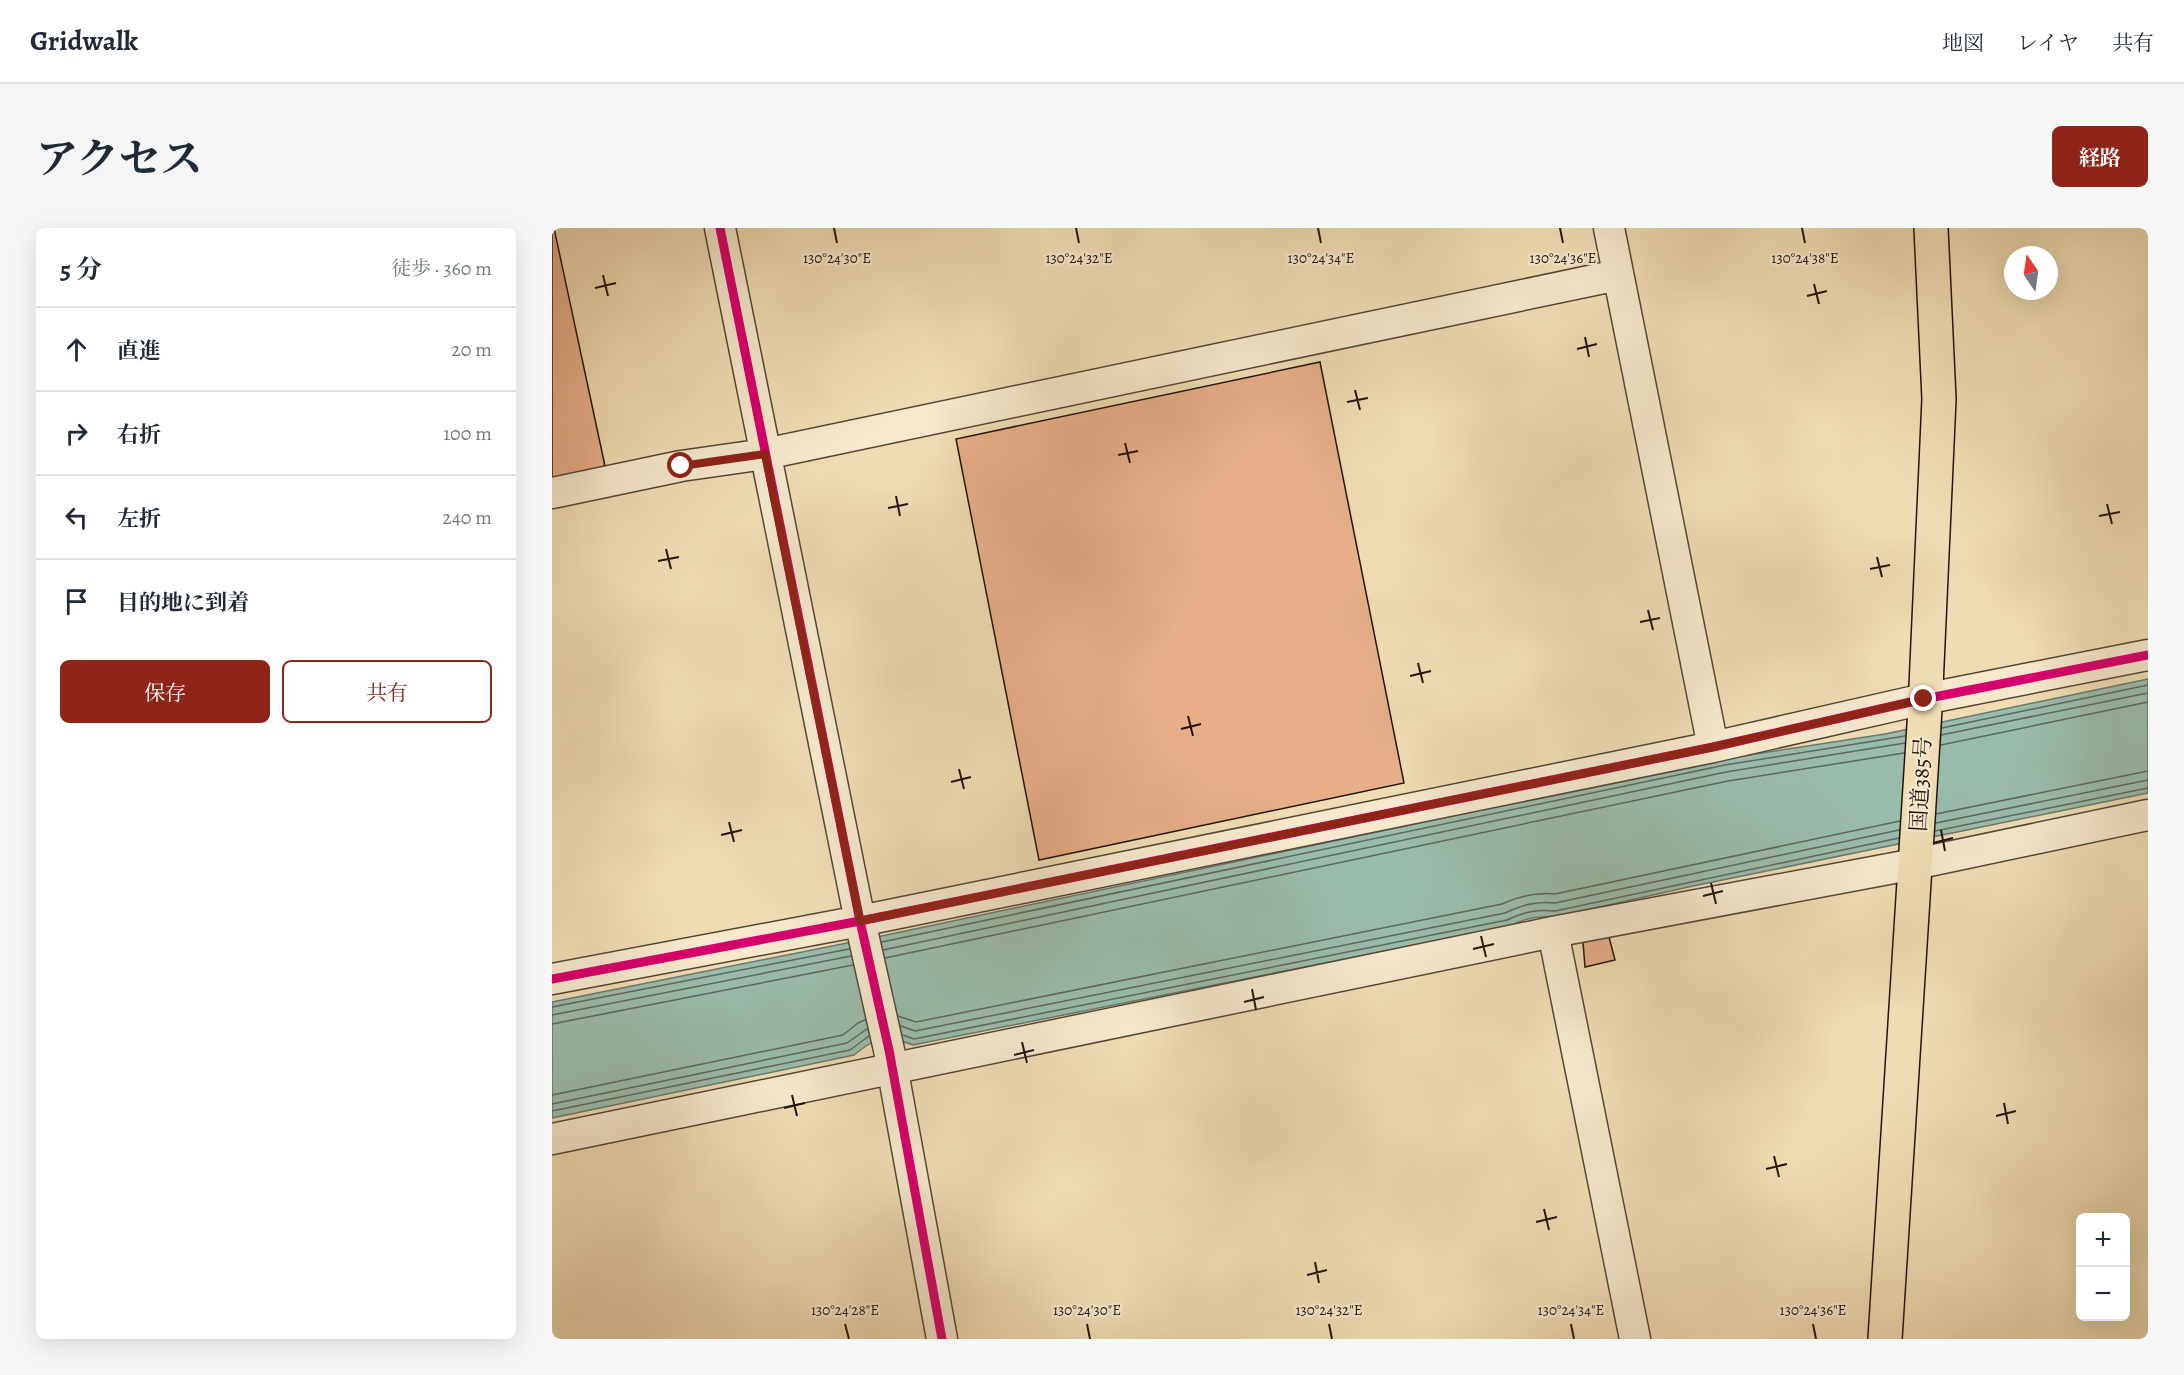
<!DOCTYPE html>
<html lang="ja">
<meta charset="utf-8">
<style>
:root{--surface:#fff;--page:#f6f6f7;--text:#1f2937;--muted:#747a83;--line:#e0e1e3;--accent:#8f2418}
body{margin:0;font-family:Alegreya,"Noto Serif JP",serif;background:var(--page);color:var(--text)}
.controls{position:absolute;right:18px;bottom:18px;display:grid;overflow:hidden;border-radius:9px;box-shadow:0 6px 24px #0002}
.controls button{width:54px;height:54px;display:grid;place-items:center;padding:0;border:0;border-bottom:2px solid var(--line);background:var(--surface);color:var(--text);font:30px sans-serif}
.compass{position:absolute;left:1452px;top:18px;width:54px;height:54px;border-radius:50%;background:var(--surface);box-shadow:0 6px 24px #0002;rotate:347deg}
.stop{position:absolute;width:18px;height:18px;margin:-14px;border:4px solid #8f2418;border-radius:50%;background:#fff}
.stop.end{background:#8f2418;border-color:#fff;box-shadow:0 2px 6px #0008}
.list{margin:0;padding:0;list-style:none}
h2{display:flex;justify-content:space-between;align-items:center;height:78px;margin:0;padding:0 24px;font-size:26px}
h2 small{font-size:20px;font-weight:400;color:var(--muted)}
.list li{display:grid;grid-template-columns:39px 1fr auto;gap:18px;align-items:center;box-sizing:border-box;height:84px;padding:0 24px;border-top:2px solid var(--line)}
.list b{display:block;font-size:22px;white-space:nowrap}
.list em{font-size:20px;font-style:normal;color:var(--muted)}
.actions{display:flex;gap:12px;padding:18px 24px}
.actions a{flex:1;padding:14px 0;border:2px solid var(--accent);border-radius:9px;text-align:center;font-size:21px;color:var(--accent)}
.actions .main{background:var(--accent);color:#fff}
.icon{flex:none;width:33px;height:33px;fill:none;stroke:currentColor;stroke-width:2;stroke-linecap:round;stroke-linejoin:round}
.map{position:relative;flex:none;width:1596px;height:1111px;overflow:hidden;border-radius:9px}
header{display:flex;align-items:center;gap:36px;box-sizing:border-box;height:84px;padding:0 30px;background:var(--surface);border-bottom:2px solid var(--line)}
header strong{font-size:28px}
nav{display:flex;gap:33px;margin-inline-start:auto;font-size:21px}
.intro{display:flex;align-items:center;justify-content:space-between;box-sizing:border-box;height:144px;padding:0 36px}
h1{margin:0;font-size:42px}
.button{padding:15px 27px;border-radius:9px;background:var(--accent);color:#fff;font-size:21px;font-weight:700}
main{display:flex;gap:36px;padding:0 36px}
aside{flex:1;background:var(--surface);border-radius:9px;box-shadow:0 6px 24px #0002}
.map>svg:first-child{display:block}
</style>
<header>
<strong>Gridwalk</strong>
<nav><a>地図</a><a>レイヤ</a><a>共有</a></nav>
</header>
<div class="intro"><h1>アクセス</h1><a class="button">経路</a></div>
<main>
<aside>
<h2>5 分<small>徒歩 · 360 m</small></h2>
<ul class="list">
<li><svg class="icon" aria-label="ahead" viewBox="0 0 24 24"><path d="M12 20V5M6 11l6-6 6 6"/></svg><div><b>直進</b></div><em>20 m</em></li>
<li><svg class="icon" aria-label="right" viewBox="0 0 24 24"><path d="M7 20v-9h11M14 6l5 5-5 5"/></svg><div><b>右折</b></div><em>100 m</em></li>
<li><svg class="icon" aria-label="left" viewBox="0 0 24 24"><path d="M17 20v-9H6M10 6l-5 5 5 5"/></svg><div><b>左折</b></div><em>240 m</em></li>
<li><svg class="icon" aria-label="arrive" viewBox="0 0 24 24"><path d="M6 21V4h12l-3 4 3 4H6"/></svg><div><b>目的地に到着</b></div></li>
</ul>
<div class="actions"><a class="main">保存</a><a>共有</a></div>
</aside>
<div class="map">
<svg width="1596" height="1111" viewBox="0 0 1596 1111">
<rect width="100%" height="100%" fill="#efdcb2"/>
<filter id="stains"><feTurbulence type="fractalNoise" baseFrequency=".00333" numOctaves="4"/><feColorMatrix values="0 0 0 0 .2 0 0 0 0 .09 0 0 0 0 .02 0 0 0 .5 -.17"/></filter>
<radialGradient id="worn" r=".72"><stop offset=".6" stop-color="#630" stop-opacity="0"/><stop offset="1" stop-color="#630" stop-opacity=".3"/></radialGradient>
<!-- water -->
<path fill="#9abcac" stroke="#6a796e" stroke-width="1.5" d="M1596 451V565L1141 658 1003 689C986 687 973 690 958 698L361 817C333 807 325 808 302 827L0 890V774L320 710 1172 531 1333 506Z"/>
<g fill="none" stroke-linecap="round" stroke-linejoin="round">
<!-- shore -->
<path stroke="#5e685e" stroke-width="1.5" d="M1390 500 1596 457
M1389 507 1596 465
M1389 517 1596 474
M1384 586 1596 543
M1384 595 1596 552
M1383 603 1596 560
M330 714 1173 537 1353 508
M331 722 1174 544 1353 515
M333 730 1176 553 1352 525
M0 779 297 721
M0 787 299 728
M346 788 364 794 950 676C967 668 983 664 1003 666L1348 593
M0 796 301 737
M349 798 363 803 953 685C970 677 984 673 1003 675L1347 602
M351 807 362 811 955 692C972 684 985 681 1003 683L1347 610
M0 867 291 807 306 795 313 792
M0 876 295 815 315 801
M0 883 298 822 317 808"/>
</g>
<!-- building -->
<path fill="#e7ae88" stroke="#221510" stroke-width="1.5" d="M0 0H2L53 238 0 252Z
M768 134 852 555 487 632 404 211Z
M1057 709 1063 732 1033 739 1031 714Z"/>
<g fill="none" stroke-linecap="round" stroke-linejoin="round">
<!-- street casing -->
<g stroke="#554738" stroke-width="33">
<path id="street" d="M168 0 308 693 337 822 390 1111
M1057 0 1161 519
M0 265 129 238 213 226 1066 47
M1001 704 1083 1111
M0 751 308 693 1161 519 1372 471 1596 427
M0 911 1001 704 1363 636 1596 587"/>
</g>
<!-- highway casing -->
<g stroke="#221510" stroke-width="36">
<path id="highway" d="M1333 1111 1373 481 1387 171 1379 0"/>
</g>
<!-- street -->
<use href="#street" stroke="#f5e8cd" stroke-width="30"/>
<!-- highway -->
<use href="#highway" stroke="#efdcb2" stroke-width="33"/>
<!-- cycleway casing -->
<g stroke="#f5e8cd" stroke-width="13">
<path id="cycleway" d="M168 0 308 693 337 822 390 1111
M0 751 308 693 1161 519 1372 471 1596 427"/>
</g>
<!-- cycleway -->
<use href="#cycleway" stroke="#d6006c" stroke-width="9"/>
</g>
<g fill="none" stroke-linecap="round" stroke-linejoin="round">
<!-- route -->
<path stroke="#8f2418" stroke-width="8" d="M129 238 213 226 308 693 1161 519 1372 471"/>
</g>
<!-- ticks -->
<path fill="none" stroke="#221510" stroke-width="2" d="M282 0 285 15M524 0 527 15M766 0 769 15M1008 0 1011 15M1250 0 1253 15M51 47 56 68M1262 56 1267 76M43 60 64 55M1255 68 1275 63M1033 109 1037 129M1025 121 1045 116M803 162 808 182M795 174 816 170M573 215 578 235M566 227 586 223M344 268 348 288M1555 276 1560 296M336 280 356 276M1547 288 1568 284M114 321 119 341M1325 329 1330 349M106 333 127 329M1318 341 1338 337M1096 382 1101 402M1088 394 1108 390M866 435 871 455M858 448 879 443M636 488 641 508M629 501 649 496M407 541 412 561M399 554 419 549M177 594 182 614M1389 602 1393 623M169 607 190 602M1381 615 1401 610M1159 655 1164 676M1151 668 1171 663M929 708 934 729M921 721 942 716M700 761 704 782M692 774 712 769M470 814 475 835M462 827 482 822M240 867 245 888M1452 875 1456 896M232 880 253 875M1444 888 1464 883M1222 928 1227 949M1214 941 1235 936M992 981 997 1002M984 994 1005 989M763 1034 767 1055M755 1047 775 1042M293 1096 297 1111M535 1096 538 1111M777 1096 780 1111M1019 1096 1022 1111M1261 1096 1264 1111"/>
<g text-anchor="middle" stroke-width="4.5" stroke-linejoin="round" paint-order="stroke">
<!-- street labels -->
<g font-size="22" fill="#221510" stroke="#f5e8cd">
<text transform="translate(1368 556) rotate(-87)" y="8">国道385号</text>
</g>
</g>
<g font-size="15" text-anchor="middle" fill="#221510" stroke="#f5e8cd" stroke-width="4.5" stroke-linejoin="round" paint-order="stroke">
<text x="285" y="35">130°24'30"E</text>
<text x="527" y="35">130°24'32"E</text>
<text x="769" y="35">130°24'34"E</text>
<text x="1011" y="35">130°24'36"E</text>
<text x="1253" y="35">130°24'38"E</text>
<text x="293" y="1087">130°24'28"E</text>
<text x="535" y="1087">130°24'30"E</text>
<text x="777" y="1087">130°24'32"E</text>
<text x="1019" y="1087">130°24'34"E</text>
<text x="1261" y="1087">130°24'36"E</text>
</g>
<rect width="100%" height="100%" filter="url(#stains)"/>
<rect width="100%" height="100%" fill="url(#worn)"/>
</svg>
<div class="controls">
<button>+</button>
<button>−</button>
</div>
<svg class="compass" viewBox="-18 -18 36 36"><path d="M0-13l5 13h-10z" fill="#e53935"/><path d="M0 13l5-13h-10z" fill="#747a83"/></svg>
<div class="stop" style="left:129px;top:238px"></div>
<div class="stop end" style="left:1372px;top:471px"></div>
</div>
</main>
